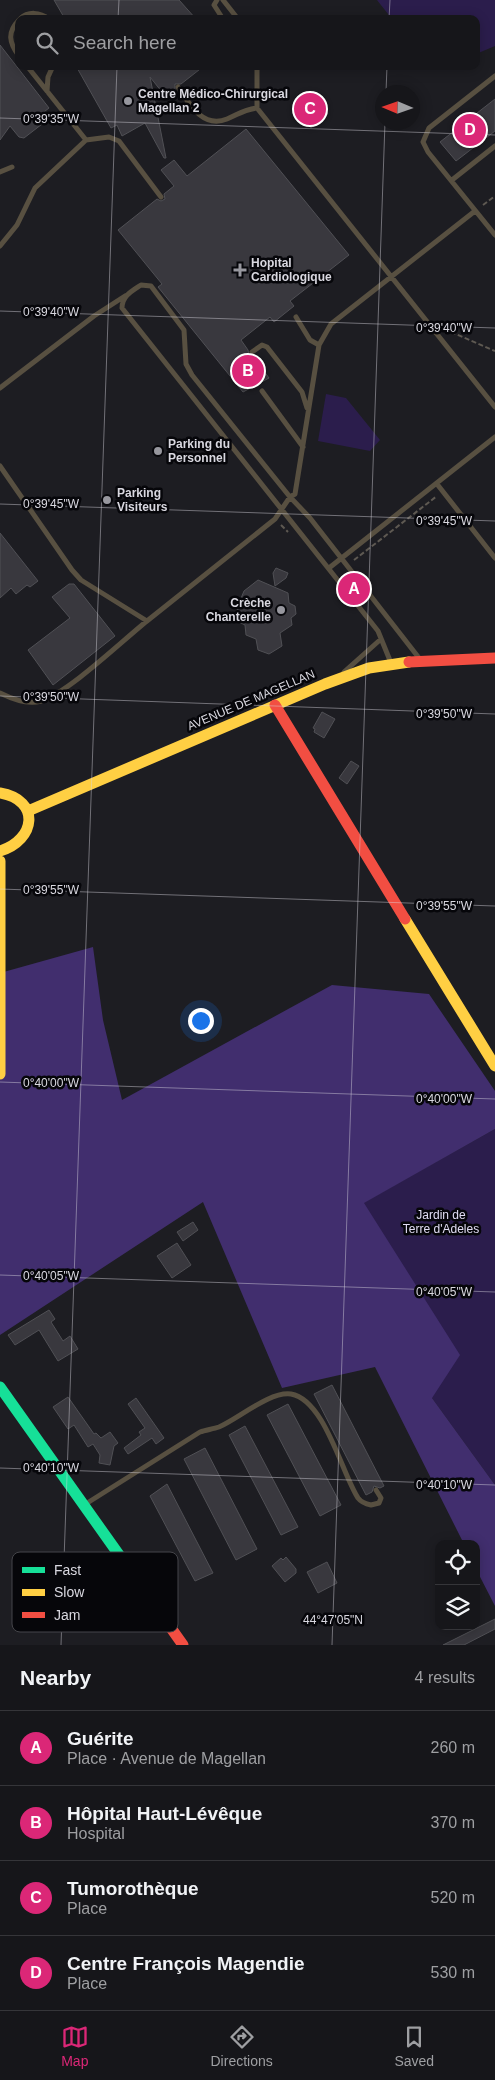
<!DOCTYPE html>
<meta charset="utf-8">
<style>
:root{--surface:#16161a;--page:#232327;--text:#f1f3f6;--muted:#9e9fa2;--line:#353539;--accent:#db2777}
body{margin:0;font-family:Helvetica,sans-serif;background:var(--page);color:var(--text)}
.controls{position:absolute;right:15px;bottom:15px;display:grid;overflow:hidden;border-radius:10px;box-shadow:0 2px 12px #0003}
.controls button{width:45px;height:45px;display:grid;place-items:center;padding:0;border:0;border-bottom:1px solid var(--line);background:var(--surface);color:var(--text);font:25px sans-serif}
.compass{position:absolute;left:375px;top:85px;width:45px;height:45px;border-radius:50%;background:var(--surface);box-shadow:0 2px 12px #0003;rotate:272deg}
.you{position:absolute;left:200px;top:1020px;width:18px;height:18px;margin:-12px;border:4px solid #fff;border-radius:50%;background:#1a73e8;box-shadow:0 0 0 8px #1a73e833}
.badge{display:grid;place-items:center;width:32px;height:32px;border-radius:50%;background:var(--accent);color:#fff;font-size:16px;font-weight:700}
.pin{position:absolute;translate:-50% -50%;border:2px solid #fff;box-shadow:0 1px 5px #0006}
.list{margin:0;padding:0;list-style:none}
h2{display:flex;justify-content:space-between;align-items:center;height:65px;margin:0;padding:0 20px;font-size:21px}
h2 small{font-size:16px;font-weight:400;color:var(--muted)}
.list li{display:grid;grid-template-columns:32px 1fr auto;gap:15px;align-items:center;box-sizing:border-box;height:75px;padding:0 20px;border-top:1px solid var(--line)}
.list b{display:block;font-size:19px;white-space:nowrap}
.list p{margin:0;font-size:16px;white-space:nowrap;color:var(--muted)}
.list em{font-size:16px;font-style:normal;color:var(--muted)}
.icon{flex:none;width:28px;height:28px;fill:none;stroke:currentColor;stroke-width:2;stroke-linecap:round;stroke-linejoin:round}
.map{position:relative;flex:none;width:495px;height:1645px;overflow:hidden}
.search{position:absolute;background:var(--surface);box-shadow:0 2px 12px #0003;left:15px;right:15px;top:15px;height:55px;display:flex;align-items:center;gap:12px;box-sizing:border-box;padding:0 18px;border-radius:10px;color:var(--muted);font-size:19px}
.sheet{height:365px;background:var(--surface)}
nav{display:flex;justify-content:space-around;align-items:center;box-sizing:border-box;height:70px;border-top:1px solid var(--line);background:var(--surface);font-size:14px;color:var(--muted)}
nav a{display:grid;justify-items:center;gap:2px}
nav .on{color:var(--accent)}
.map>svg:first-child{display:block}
</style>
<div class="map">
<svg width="495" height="1645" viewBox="0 0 495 1645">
<rect width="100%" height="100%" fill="#1d1d22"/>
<!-- green -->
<path fill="#2b1d4c" d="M377 0H495V46L476 54V19H392Z
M326 394 346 398 380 440 370 451 318 441Z
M495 1129V1485L432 1398 363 1203Z"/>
<!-- forest -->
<path fill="#412e6e" d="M93 947 103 1020 122 1100 332 985 429 994 495 1091V1129L364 1203 460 1355 432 1398 495 1485V1606L476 1569V1544H464L375 1367 282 1388 203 1202 0 1335V973Z"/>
<!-- building -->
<path fill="#39383e" stroke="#505055" d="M54 0H179L196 19H65Z
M0 45 49 108 40 115 46 121 24 138 19 137 10 126 0 140Z
M76 66H204L181 84H175V90L166 97 150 77 166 158H164L145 123 122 136 117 125 111 128Z
M311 93 328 114 311 128 294 107Z
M495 99V131L456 161 440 142Z
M246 129 349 255 290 301 294 306 274 322 270 317 241 340 248 350 249 355 253 356 269 378 243 392 158 287 162 284 118 230 157 199 161 201 165 199 164 194 174 186 161 170 174 160 187 176Z
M0 533 38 581 30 587 27 585 16 594 11 588 0 598Z
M276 568 288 573 286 578 275 586 273 573Z
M258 580 288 593 289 603 295 606 296 614 291 618 292 625 280 633 282 646 269 654 258 650 256 639 246 635 245 625 239 622 237 608 244 591Z
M69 584H74L115 636 53 685 28 650 70 618 52 597Z
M322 712 335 719 324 738 314 732 315 729 313 728Z
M351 761 359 766 347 784 339 778Z
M193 1222 198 1230 183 1241 177 1232Z
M177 1243 191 1265 172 1278 157 1256Z
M49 1310 55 1319 51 1322 63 1341 70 1336 78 1349 58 1361 39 1330 15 1345 8 1335Z
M332 1385 384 1486 380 1488 374 1486 372 1492 366 1495 314 1394Z
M68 1397 94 1434 96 1433 101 1438 110 1432 118 1443 114 1446 110 1465 99 1463 100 1455 93 1444 88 1447 74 1425 68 1429 53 1407Z
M136 1398 164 1438 156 1444 152 1438 128 1454 124 1448 141 1435 139 1432 145 1428 128 1404Z
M288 1404 341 1505 320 1516 267 1415Z
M245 1426 298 1527 281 1535 229 1435Z
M205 1448 257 1549 236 1560 184 1459Z
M167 1484 213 1573 195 1581 150 1496Z
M286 1557 296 1569V1573L285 1582 272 1566 281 1558 283 1560Z
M327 1562 337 1583 318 1593 307 1572Z
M495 1619V1629L464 1645H443Z"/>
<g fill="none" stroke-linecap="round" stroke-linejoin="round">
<!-- path -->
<path stroke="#5e5952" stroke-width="2" stroke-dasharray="5 2.5" stroke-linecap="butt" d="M483 205 495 196
M444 329 495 351
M281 525 288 532
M354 560 437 496"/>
<!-- lane -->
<path stroke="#585041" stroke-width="5" d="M217 0 214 5 223 19
M223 0 238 19
M20 19C28 11 40 12 49 19
M19 20C7 32 9 43 19 56
M495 76 429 128 423 142 428 152 495 235
M178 87C189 104 203 129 227 119 239 114 243 110 257 108L495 407
M47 91 48 77 53 66
M257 108V66
M86 140 109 137 119 141 161 197
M0 172 12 167
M452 180 495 146
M0 246 17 225 35 188 86 140 27 66
M296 317 310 340 319 345
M252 352 262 345 267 347 302 392 307 408
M0 388 94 316 125 296
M262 391 303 447
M0 466 72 570 81 580 147 621 275 519 290 497 295 494 319 345 331 324 475 211
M437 484 495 558
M329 568 495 437
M391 663 378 631 122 308C122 296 132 291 141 285L151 286 184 330 186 364 192 375 290 497 310 518 419 658
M344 672 381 639
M0 693C12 699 28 705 41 701 68 693 123 640 147 621
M84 1505 200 1432C206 1430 213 1429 219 1427 238 1419 270 1391 291 1394 325 1400 342 1474 358 1498 361 1502 366 1504 371 1505L379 1503 381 1498 376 1490"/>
<!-- fast -->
<path stroke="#16e098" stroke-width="11" d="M0 1387 122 1559"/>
<!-- slow -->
<path stroke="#ffcf43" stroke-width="11" d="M0 793C41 800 36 840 0 851
M28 811 325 684 369 668 409 662
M0 861V1074
M405 919 495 1066"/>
<!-- jam -->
<path stroke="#f24e42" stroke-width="11" d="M409 662 495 658
M275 705 405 919
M122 1559 183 1645"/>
</g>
<!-- ticks -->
<path fill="none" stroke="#d9d8e0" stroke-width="1" stroke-opacity="0.45" d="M118 19 119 0M389 19 390 0M386 92 387 66M0 118 495 135M0 311 495 328M0 504 495 521M0 696 495 714M0 889 495 906M0 1082 495 1099M0 1275 495 1292M0 1468 495 1485M61 1645 117 66M332 1645 385 122"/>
<!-- markers -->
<g fill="#97979e" stroke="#06060a" stroke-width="2">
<circle cx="128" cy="101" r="5"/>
<path d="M237.5 262.5h5v5h5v5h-5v5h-5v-5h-5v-5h5z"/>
<circle cx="158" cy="451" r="5"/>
<circle cx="107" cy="500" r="5"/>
<circle cx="281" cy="610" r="5"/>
</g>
<g text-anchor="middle" stroke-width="5" stroke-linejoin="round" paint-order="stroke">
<!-- poi labels -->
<g font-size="12" font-weight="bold" fill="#d9d8e0" stroke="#06060a" text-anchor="start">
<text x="138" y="98">Centre Médico-Chirurgical<tspan x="138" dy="14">Magellan 2</tspan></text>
<text x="251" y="267">Hopital<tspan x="251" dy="14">Cardiologique</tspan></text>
<text x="168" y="448">Parking du<tspan x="168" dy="14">Personnel</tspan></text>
<text x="117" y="497">Parking<tspan x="117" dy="14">Visiteurs</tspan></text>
<text x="271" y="607" text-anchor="end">Crèche<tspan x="271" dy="14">Chanterelle</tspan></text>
</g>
<!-- street labels -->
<g font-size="12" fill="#d9d8e0" stroke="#06060a">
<text transform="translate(251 700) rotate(-23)" y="4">AVENUE DE MAGELLAN</text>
</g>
<!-- park labels -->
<g font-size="12" fill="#e0dcf2" stroke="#06060a">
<text x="441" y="1219">Jardin de<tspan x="441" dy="14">Terre d'Adeles</tspan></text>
</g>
</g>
<!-- legend -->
<rect x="12" y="1552" width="166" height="80" rx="8" fill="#06060a" stroke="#45454a" stroke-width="1"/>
<rect x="22" y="1567" width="23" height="6" fill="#16e098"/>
<rect x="22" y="1589" width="23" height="7" fill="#ffcf43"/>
<rect x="22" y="1612" width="23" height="6" fill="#f24e42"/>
<g font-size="14" fill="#d9d8e0">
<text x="54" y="1575">Fast</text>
<text x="54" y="1597">Slow</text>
<text x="54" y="1620">Jam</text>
</g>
<g font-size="12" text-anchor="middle" fill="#d9d8e0" stroke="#06060a" stroke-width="5" stroke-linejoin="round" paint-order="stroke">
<text x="51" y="123">0°39'35"W</text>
<text x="51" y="316">0°39'40"W</text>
<text x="444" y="332">0°39'40"W</text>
<text x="51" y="508">0°39'45"W</text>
<text x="444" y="525">0°39'45"W</text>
<text x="51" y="701">0°39'50"W</text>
<text x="444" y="718">0°39'50"W</text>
<text x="51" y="894">0°39'55"W</text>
<text x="444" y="910">0°39'55"W</text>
<text x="51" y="1087">0°40'00"W</text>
<text x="444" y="1103">0°40'00"W</text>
<text x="51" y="1280">0°40'05"W</text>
<text x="444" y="1296">0°40'05"W</text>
<text x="51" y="1472">0°40'10"W</text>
<text x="444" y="1489">0°40'10"W</text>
<text x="333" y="1624">44°47'05"N</text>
</g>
</svg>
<div class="controls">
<button><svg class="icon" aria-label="locate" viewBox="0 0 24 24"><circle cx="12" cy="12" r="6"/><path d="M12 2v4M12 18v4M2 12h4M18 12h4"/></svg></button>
<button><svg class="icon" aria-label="layers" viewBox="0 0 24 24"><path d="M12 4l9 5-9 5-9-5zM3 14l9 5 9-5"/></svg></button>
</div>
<svg class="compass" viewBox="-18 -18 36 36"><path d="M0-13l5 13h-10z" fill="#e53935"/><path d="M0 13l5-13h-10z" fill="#9e9fa2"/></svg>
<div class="you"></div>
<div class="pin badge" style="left:354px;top:589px">A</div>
<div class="pin badge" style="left:248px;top:371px">B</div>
<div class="pin badge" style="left:310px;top:109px">C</div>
<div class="pin badge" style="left:470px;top:130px">D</div>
<div class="search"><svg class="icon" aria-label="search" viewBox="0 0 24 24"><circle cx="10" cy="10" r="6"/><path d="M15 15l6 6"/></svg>Search here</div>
</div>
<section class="sheet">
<h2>Nearby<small>4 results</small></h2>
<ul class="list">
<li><span class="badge">A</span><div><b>Guérite</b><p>Place · Avenue de Magellan</p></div><em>260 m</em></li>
<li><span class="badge">B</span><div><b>Hôpital Haut-Lévêque</b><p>Hospital</p></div><em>370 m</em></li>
<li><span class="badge">C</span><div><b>Tumorothèque</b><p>Place</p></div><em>520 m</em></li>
<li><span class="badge">D</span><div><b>Centre François Magendie</b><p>Place</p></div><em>530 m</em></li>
</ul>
</section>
<nav>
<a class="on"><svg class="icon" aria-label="map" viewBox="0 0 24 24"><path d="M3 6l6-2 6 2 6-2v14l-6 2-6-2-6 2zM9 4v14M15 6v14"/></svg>Map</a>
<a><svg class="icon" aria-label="directions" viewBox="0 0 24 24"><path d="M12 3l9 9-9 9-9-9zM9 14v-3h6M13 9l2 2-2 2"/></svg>Directions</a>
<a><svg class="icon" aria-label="saved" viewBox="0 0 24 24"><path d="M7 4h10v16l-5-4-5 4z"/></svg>Saved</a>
</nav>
